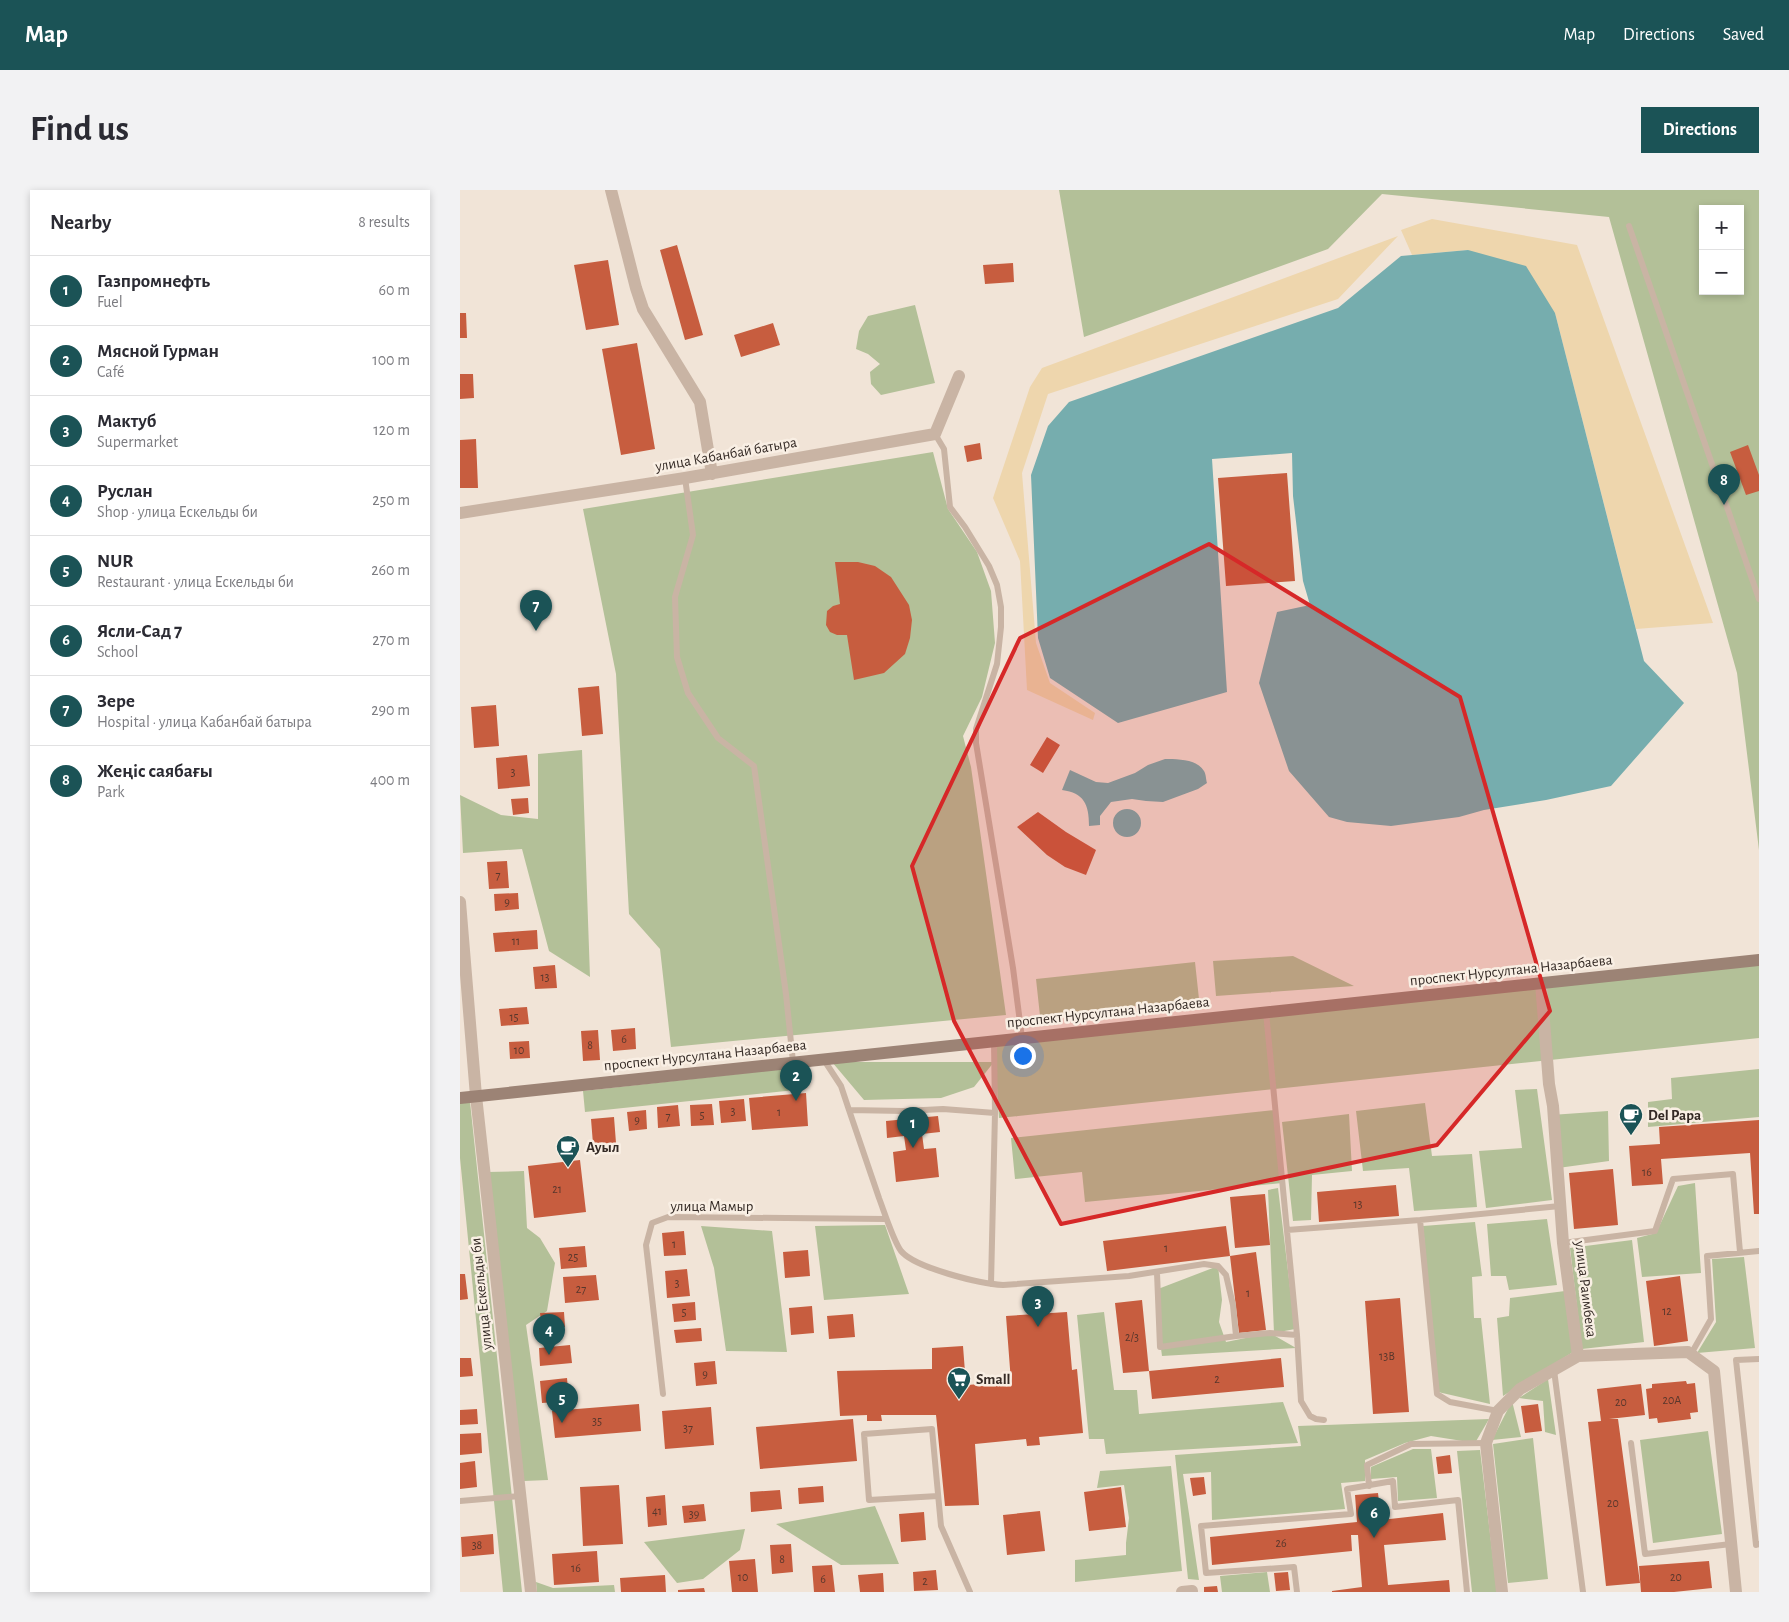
<!DOCTYPE html>
<meta charset="utf-8">
<style>
:root{--surface:#fff;--page:#f2f2f3;--text:#2b2b33;--muted:#7c7c81;--line:#e1e1e2;--accent:#1b5356}
body{margin:0;font-family:"Alegreya Sans",sans-serif;background:var(--page);color:var(--text)}
.controls{position:absolute;right:15px;top:15px;display:grid;overflow:hidden;border-radius:0px;box-shadow:0 2px 8px #0003}
.controls button{width:45px;height:45px;display:grid;place-items:center;padding:0;border:0;border-bottom:1px solid var(--line);background:var(--surface);color:var(--text);font:25px sans-serif}
.you{position:absolute;left:562px;top:865px;width:18px;height:18px;margin:-12px;border:4px solid #fff;border-radius:50%;background:#1a73e8;box-shadow:0 0 0 8px #1a73e833}
.badge{display:grid;place-items:center;width:32px;height:32px;border-radius:50%;background:var(--accent);color:#fff;font-size:16px;font-weight:700}
.pin{position:absolute;translate:-50% -41px;filter:drop-shadow(0 1px 2px #0008)}
.pin::after{content:'';position:absolute;top:26px;width:18px;height:15px;background:inherit;clip-path:polygon(0 0,100% 0,50% 100%)}
.list{margin:0;padding:0;list-style:none}
h2{display:flex;justify-content:space-between;align-items:center;height:65px;margin:0;padding:0 20px;font-size:21px}
h2 small{font-size:16px;font-weight:400;color:var(--muted)}
.list li{display:grid;grid-template-columns:32px 1fr auto;gap:15px;align-items:center;box-sizing:border-box;height:70px;padding:0 20px;border-top:1px solid var(--line)}
.list b{display:block;font-size:19px;white-space:nowrap}
.list p{margin:0;font-size:16px;white-space:nowrap;color:var(--muted)}
.list em{font-size:16px;font-style:normal;color:var(--muted)}
.map{position:relative;flex:none;width:1299px;height:1402px;overflow:hidden;border-radius:0px}
header{display:flex;align-items:center;gap:30px;box-sizing:border-box;height:70px;padding:0 25px;background:var(--accent);color:#fff}
header strong{font-size:24px}
nav{display:flex;gap:28px;margin-inline-start:auto;font-size:18px}
.intro{display:flex;align-items:center;justify-content:space-between;box-sizing:border-box;height:120px;padding:0 30px}
h1{margin:0;font-size:35px}
.button{padding:12px 22px;border-radius:0px;background:var(--accent);color:#fff;font-size:18px;font-weight:700}
main{display:flex;gap:30px;padding:0 30px}
aside{flex:1;background:var(--surface);border-radius:0px;box-shadow:0 2px 8px #0003}
.map>svg:first-child{display:block}
</style>
<header>
<strong>Map</strong>
<nav><a>Map</a><a>Directions</a><a>Saved</a></nav>
</header>
<div class="intro"><h1>Find us</h1><a class="button">Directions</a></div>
<main>
<aside>
<h2>Nearby<small>8 results</small></h2>
<ul class="list">
<li><span class="badge">1</span><div><b>Газпромнефть</b><p>Fuel</p></div><em>60 m</em></li>
<li><span class="badge">2</span><div><b>Мясной Гурман</b><p>Café</p></div><em>100 m</em></li>
<li><span class="badge">3</span><div><b>Мактуб</b><p>Supermarket</p></div><em>120 m</em></li>
<li><span class="badge">4</span><div><b>Руслан</b><p>Shop · улица Ескельды би</p></div><em>250 m</em></li>
<li><span class="badge">5</span><div><b>NUR</b><p>Restaurant · улица Ескельды би</p></div><em>260 m</em></li>
<li><span class="badge">6</span><div><b>Ясли-Сад 7</b><p>School</p></div><em>270 m</em></li>
<li><span class="badge">7</span><div><b>Зере</b><p>Hospital · улица Кабанбай батыра</p></div><em>290 m</em></li>
<li><span class="badge">8</span><div><b>Жеңіс саябағы</b><p>Park</p></div><em>400 m</em></li>
</ul>
</aside>
<div class="map">
<svg width="1299" height="1402" viewBox="0 0 1299 1402">
<rect width="100%" height="100%" fill="#f1e4d7"/>
<!-- green -->
<path fill="#b3c098" fill-rule="evenodd" d="M599 0H1299V660L1277 483 1149 27 922 4 868 59 624 147ZM1243 19H1280V101H1243Z
M455 115 475 193 421 205 411 194 410 182 420 174 408 164 396 159 399 141 408 126Z
M473 262 488 319 517 362 531 401 535 453 522 507 503 546 511 577 546 825 211 857 200 759 169 724 156 484 123 319Z
M122 560 130 787 89 761 62 659 3 663 0 605 41 625 78 629V564Z
M833 766 894 796 756 806 753 771Z
M1299 770V848L539 928 534 851Z
M735 772 739 809 580 826 576 789Z
M372 872H534L514 897 481 908 404 910Z
M339 877 345 899 125 922 123 901Z
M1299 879V927L1188 937V912L1212 909 1211 888Z
M1077 899 1092 1010 1026 1018 1019 961 1062 958 1055 900Z
M10 912 62 1402H43L0 968V913Z
M965 913 972 966 1012 964 1017 1017 954 1021 949 978 903 981 896 921Z
M815 920 822 993 625 1012 622 982 555 989 551 948Z
M1148 921 1149 971 1098 978 1091 925Z
M889 924 892 981 852 985 851 1030 833 1031 822 932Z
M64 981 67 1038 80 1048 95 1073 87 1121 66 1135 88 1290 64 1291 28 982Z
M1235 993 1241 1083 1182 1087 1177 1048 1196 1043 1218 996Z
M818 998 835 1139 814 1143 808 1000Z
M1087 1029 1097 1095 1049 1100 1046 1086H1031L1027 1034Z
M1015 1032 1022 1086 1012 1087 1014 1128H1021L1030 1214 978 1202 963 1036Z
M425 1035 449 1104 364 1110 355 1036Z
M241 1036 312 1041 327 1162 266 1161 254 1078Z
M1172 1050 1184 1152 1122 1159 1110 1058Z
M1284 1067 1295 1158 1237 1163 1256 1132 1252 1069Z
M758 1076 762 1110 759 1132 766 1152 810 1143 836 1158 702 1166 696 1121 698 1099Z
M1105 1101 1113 1162 1043 1206 1037 1128 1049 1126 1050 1108Z
M644 1122 654 1200H677L679 1224 823 1212 838 1253 646 1264 644 1249H629L617 1125Z
M1088 1189 1096 1245 1085 1242 1083 1211 1059 1208Z
M1052 1211 1061 1247 1032 1250Z
M1029 1229 1015 1253 971 1246 945 1253 905 1270V1291L881 1293 885 1319 752 1330 751 1282 723 1284 739 1390 728 1389 715 1265 841 1256 838 1236Z
M1248 1241 1262 1344 1193 1353 1180 1250Z
M1073 1248 1088 1389 1048 1393 1033 1254Z
M953 1259H971L977 1308 938 1311 937 1287 911 1289V1277Z
M1020 1260 1037 1402H1012L997 1261Z
M711 1276 722 1381 615 1392V1370L666 1365V1353L669 1328 664 1295 637 1298 640 1281Z
M415 1316 439 1374 381 1375 316 1334Z
M285 1339 280 1360 243 1389 217 1393 184 1352Z
M807 1382 810 1402H762L760 1386Z
M76 1392 93 1398 154 1395 155 1402H77Z"/>
<!-- sand -->
<path fill="#eed6ad" d="M972 29 1117 55 1253 433 1176 439 1095 123 1008 60 952 65 941 40Z
M938 46 878 109 588 204 562 283 576 453 590 493 635 523 633 530 567 500 560 371 533 308 570 197 582 178Z"/>
<!-- water -->
<path fill="#76adae" d="M1008 60 1066 76 1095 123 1184 471 1224 513 1151 596 1086 610 1024 620 999 627 961 632 931 636 887 632 869 627 829 581 799 493 817 422 850 415 843 391 833 306 832 263 752 269 767 502 658 533 590 488 578 448 571 285 588 236 609 212 878 118 941 66Z
M705 569C717 569 737 569 744 581 746 584 746 590 747 593L738 599 703 612 686 611 672 609 651 612 640 626V635L629 636C629 614 624 603 602 600L610 580 636 592 648 593 675 583 688 575Z
M653 633a14 14 0 1 1 28 0a14 14 0 1 1-28 0Z"/>
<!-- building -->
<path fill="#c75d3f" d="M217 55 243 145 225 150 200 60Z
M148 70 159 135 126 140 114 75Z
M553 73 554 92 525 94 523 75Z
M0 123H6L7 148H0Z
M313 133 320 155 281 167 274 145Z
M177 153 195 259 161 265 142 159Z
M0 184H13L14 208 0 209Z
M16 249 18 298H0V250Z
M520 253 522 269 507 272 504 256Z
M1288 255 1299 285V301L1286 305 1270 262Z
M827 283 835 391 766 396 758 288Z
M375 372H398L415 376 431 387 449 415 452 430 450 448 445 464 424 483 394 490 387 445H377L370 442 366 435 367 421 373 416 380 414Z
M139 496 143 544 122 546 118 498Z
M36 515 39 556 14 558 11 517Z
M587 547 600 555 583 583 570 575Z
M67 565 70 596 38 599 36 568Z
M68 608 69 623 53 625 51 609Z
M578 622 606 642 636 660 626 685 605 677 587 665 557 637Z
M47 671 49 698 29 699 27 672Z
M58 703 59 719 35 721 34 704Z
M77 740 78 759 35 762 33 743Z
M95 775 97 798 75 799 73 777Z
M67 817 69 834 41 836 39 819Z
M175 838 176 859 153 861 151 840Z
M138 840 140 870 123 871 121 841Z
M69 851 70 868 50 869 49 852Z
M346 903 348 936 292 940 289 908Z
M284 909 286 931 261 933 259 911Z
M252 914 254 935 231 936 230 915Z
M218 915 220 936 198 938 197 917Z
M186 920 187 939 169 941 167 922Z
M478 926 480 942 462 944 464 959 476 958 479 987 436 992 433 962 446 960 444 946 427 948 426 931Z
M154 927 156 953 133 954 131 929Z
M1299 930V1024H1294L1290 963 1201 969 1203 994 1172 996 1169 956 1200 954 1199 937Z
M120 970 126 1022 74 1028 68 976Z
M1153 979 1158 1035 1114 1039 1109 983Z
M936 995 939 1026 859 1032 857 1002Z
M805 1004 810 1055 775 1058 770 1007Z
M766 1036 770 1066 647 1081 643 1051Z
M224 1041 226 1065 204 1066 202 1043Z
M125 1056 127 1077 101 1079 99 1058Z
M348 1060 350 1086 325 1088 323 1062Z
M796 1062 806 1140 779 1143 770 1066Z
M227 1079 230 1106 207 1108 205 1081Z
M0 1084H5L8 1109 0 1110Z
M136 1085 139 1110 105 1113 103 1087Z
M1220 1086 1228 1151 1194 1156 1186 1091Z
M940 1108 949 1222 913 1224 905 1111Z
M682 1110 689 1181 663 1183 655 1113Z
M235 1112 236 1130 214 1132 212 1114Z
M352 1116 354 1143 331 1145 329 1118Z
M104 1122 105 1137 82 1139 80 1123Z
M607 1122 612 1180 617 1179 623 1243 579 1247 580 1255 567 1256 566 1249 515 1254 519 1315 485 1316 476 1225H421L422 1231H407V1225L380 1226 377 1181 472 1179V1158L503 1156 506 1195 551 1192 546 1126Z
M393 1124 395 1147 369 1149 367 1126Z
M241 1138 242 1151 216 1153 214 1140Z
M110 1155 112 1173 80 1176 79 1158Z
M0 1168H11L13 1186 0 1187Z
M821 1168 824 1197 692 1209 689 1181Z
M255 1171 257 1194 236 1196 234 1173Z
M107 1188 109 1211 82 1213 80 1191Z
M1226 1191 1227 1194 1235 1193 1238 1222 1230 1223 1231 1229 1198 1233 1197 1228 1189 1229 1186 1199 1192 1198V1194Z
M1181 1194 1185 1225 1149 1229H1158L1180 1393 1146 1396 1128 1232 1141 1231 1137 1199Z
M179 1214 181 1241 95 1248 92 1221Z
M1078 1214 1082 1241 1065 1243 1061 1216Z
M251 1217 254 1255 205 1259 202 1221Z
M17 1219 18 1234 0 1235V1220Z
M393 1229 397 1271 300 1279 296 1237Z
M21 1243 22 1263 0 1265V1244Z
M990 1265 992 1283 978 1284 976 1267Z
M15 1271 17 1297 0 1299V1273Z
M744 1287 746 1304 733 1306 730 1288Z
M159 1295 163 1354 123 1356 120 1297Z
M363 1296 364 1312 339 1314 338 1298Z
M661 1297 666 1337 629 1341 624 1302Z
M320 1300 322 1319 291 1322 290 1302Z
M918 1303 921 1330 983 1323 986 1350 924 1355 928 1395 989 1390 990 1402H872V1401L902 1397 898 1345H891L892 1361 752 1375 750 1347 897 1332 895 1305Z
M205 1305 207 1335 188 1337 186 1307Z
M244 1314 246 1331 224 1333 222 1316Z
M580 1321 585 1361 547 1365 543 1325Z
M464 1322 466 1350 441 1352 439 1324Z
M33 1344 34 1364 2 1367 1 1347Z
M331 1354 333 1382 312 1384 310 1355Z
M137 1361 139 1392 94 1395 92 1364Z
M295 1369 298 1402H272L269 1371Z
M1249 1371 1252 1398 1214 1402H1181L1179 1376Z
M372 1375 375 1402H354L352 1376Z
M476 1380 478 1400 454 1401 453 1382Z
M828 1382 830 1400 816 1401 814 1383Z
M423 1383 424 1402H400L398 1385Z
M205 1385 206 1402H161L160 1388Z
M757 1396 758 1402H744V1397Z
M244 1398 245 1402H218V1400Z"/>
<g fill="none" stroke-linecap="round" stroke-linejoin="round">
<!-- service -->
<path stroke="#c9b4a4" stroke-width="6" d="M1169 36 1299 409
M475 244 484 259 490 317 505 337 529 376 537 395 541 417V437L537 474 516 539V553L553 778 562 848
M225 288 233 345 215 407 217 467 228 503 258 548 294 576 326 804 333 872
M806 822 837 1145 841 1211 850 1226 856 1229 864 1230
M364 870 381 896 389 920 444 921 483 919 535 923 534 851
M389 920C399 949 409 978 419 1008 424 1021 433 1050 441 1061 455 1078 521 1094 543 1095L669 1086 744 1074 758 1076 766 1085 773 1115 776 1146 810 1143 837 1145
M960 1030 977 1204 990 1212 1038 1221
M827 1040 960 1030 1100 1016
M1103 1053 1195 1041 1213 989 1273 984 1280 1062
M697 1083 700 1157 776 1146
M531 1094 535 923
M1231 1164 1251 1129 1247 1066 1299 1061
M1299 1169 1276 1170 1296 1355 1299 1354
M1094 1180 1123 1402
M203 1204 186 1055 192 1033 208 1027 426 1029
M1171 1253 1185 1364 1271 1354
M909 1296 907 1275 951 1254 1026 1253
M478 1306 409 1310 404 1244 472 1239 481 1336 510 1402
M0 1311 60 1306
M837 1402 834 1377 746 1383 741 1336 891 1324 887 1299 933 1291 935 1317 998 1310 1007 1402"/>
<!-- minor -->
<path stroke="#c9b4a4" stroke-width="12" d="M151 0 176 98 183 119 240 212 252 284
M0 323 225 288 475 244 499 186
M1081 793 1089 894 1093 916 1103 1053 1118 1166 1228 1162 1254 1181 1276 1402
M722 1402 732 1401
M1042 1402 1026 1253 1038 1221 1060 1199 1118 1166"/>
<!-- tertiary -->
<path stroke="#c9b4a4" stroke-width="12" d="M0 712 16 906 71 1402"/>
<!-- secondary -->
<path stroke="#9c8375" stroke-width="12" d="M0 908 1299 770"/>
</g>
<!-- marked area -->
<path fill="#d62828" fill-opacity="0.2" stroke="#d62828" stroke-width="4" stroke-linejoin="round" d="M749 354 1000 507 1090 821 977 955 601 1034 494 831 452 676 560 448Z"/>
<!-- icons -->
<defs>
<g id="cafe-pin" transform="scale(1.25)"><path d="M0 17L-7.5 6A9.5 9.5 0 1 1 7.5 6Z" fill="#1b5356" stroke="#f9efe4"/><path d="M-5.5-4.5H6V0H3Q3 3.5 0 3.5H-2.5Q-5.5 3.5-5.5 0ZM3-3.2v2h1.7v-2ZM-6 4.5H4V6H-6Z" fill="#fff"/></g>
<g id="supermarket-pin" transform="scale(1.25)"><path d="M0 17L-7.5 6A9.5 9.5 0 1 1 7.5 6Z" fill="#1b5356" stroke="#f9efe4"/><path d="M-6-5.5h2.5l.6 2H6L4.5 2H-2.5L-4.4-4H-6ZM-1.5 3.2a1.3 1.3 0 1 0 .1 0ZM3 3.2a1.3 1.3 0 1 0 .1 0Z" fill="#fff"/></g>
</defs>
<g fill-rule="evenodd">
<use href="#cafe-pin" x="1171" y="925"/>
<use href="#cafe-pin" x="108" y="957"/>
<use href="#supermarket-pin" x="499" y="1189"/>
</g>
<g text-anchor="middle" stroke-width="5" stroke-linejoin="round" paint-order="stroke">
<!-- number labels -->
<g font-size="12" fill="#59372c">
<text x="53" y="586">3</text>
<text x="38" y="689">7</text>
<text x="47" y="716">9</text>
<text x="56" y="755">11</text>
<text x="85" y="791">13</text>
<text x="54" y="831">15</text>
<text x="164" y="853">6</text>
<text x="130" y="859">8</text>
<text x="59" y="864">10</text>
<text x="273" y="925">3</text>
<text x="319" y="926">1</text>
<text x="242" y="929">5</text>
<text x="208" y="930">7</text>
<text x="177" y="934">9</text>
<text x="1187" y="986">16</text>
<text x="97" y="1003">21</text>
<text x="898" y="1018">13</text>
<text x="214" y="1058">1</text>
<text x="706" y="1062">1</text>
<text x="113" y="1071">25</text>
<text x="217" y="1097">3</text>
<text x="121" y="1103">27</text>
<text x="788" y="1107">1</text>
<text x="1207" y="1125">12</text>
<text x="224" y="1126">5</text>
<text x="672" y="1151">2/3</text>
<text x="927" y="1170">13В</text>
<text x="245" y="1188">9</text>
<text x="757" y="1193">2</text>
<text x="1212" y="1214">20А</text>
<text x="1161" y="1216">20</text>
<text x="137" y="1235">35</text>
<text x="228" y="1242">37</text>
<text x="1153" y="1317">20</text>
<text x="197" y="1325">41</text>
<text x="234" y="1328">39</text>
<text x="821" y="1357">26</text>
<text x="17" y="1359">38</text>
<text x="322" y="1373">8</text>
<text x="116" y="1382">16</text>
<text x="283" y="1391">10</text>
<text x="1216" y="1391">20</text>
<text x="363" y="1393">6</text>
<text x="465" y="1395">2</text>
</g>
<!-- street labels -->
<g font-size="15" fill="#342a25" stroke="#f9efe4">
<text transform="translate(266 264) rotate(-10)" y="5">улица Кабанбай батыра</text>
<text transform="translate(1051 780) rotate(-6)" y="5">проспект Нурсултана Назарбаева</text>
<text transform="translate(648 822) rotate(-6)" y="5">проспект Нурсултана Назарбаева</text>
<text transform="translate(245 865) rotate(-6)" y="5">проспект Нурсултана Назарбаева</text>
<text x="252" y="1021">улица Мамыр</text>
<text transform="translate(1126 1099) rotate(83)" y="5">улица Раимбека</text>
<text transform="translate(21 1104) rotate(-96)" y="5">улица Ескельды би</text>
</g>
<!-- poi labels -->
<g font-size="15" font-weight="bold" fill="#342a25" stroke="#f9efe4" text-anchor="start">
<text x="1188" y="930">Del Papa</text>
<text x="126" y="962">Ауыл</text>
<text x="516" y="1194">Small</text>
</g>
</g>
</svg>
<div class="controls">
<button>+</button>
<button>−</button>
</div>
<div class="you"></div>
<div class="pin badge" style="left:453px;top:958px">1</div>
<div class="pin badge" style="left:336px;top:911px">2</div>
<div class="pin badge" style="left:578px;top:1137px">3</div>
<div class="pin badge" style="left:89px;top:1165px">4</div>
<div class="pin badge" style="left:102px;top:1233px">5</div>
<div class="pin badge" style="left:914px;top:1348px">6</div>
<div class="pin badge" style="left:76px;top:441px">7</div>
<div class="pin badge" style="left:1264px;top:315px">8</div>
</div>
</main>
